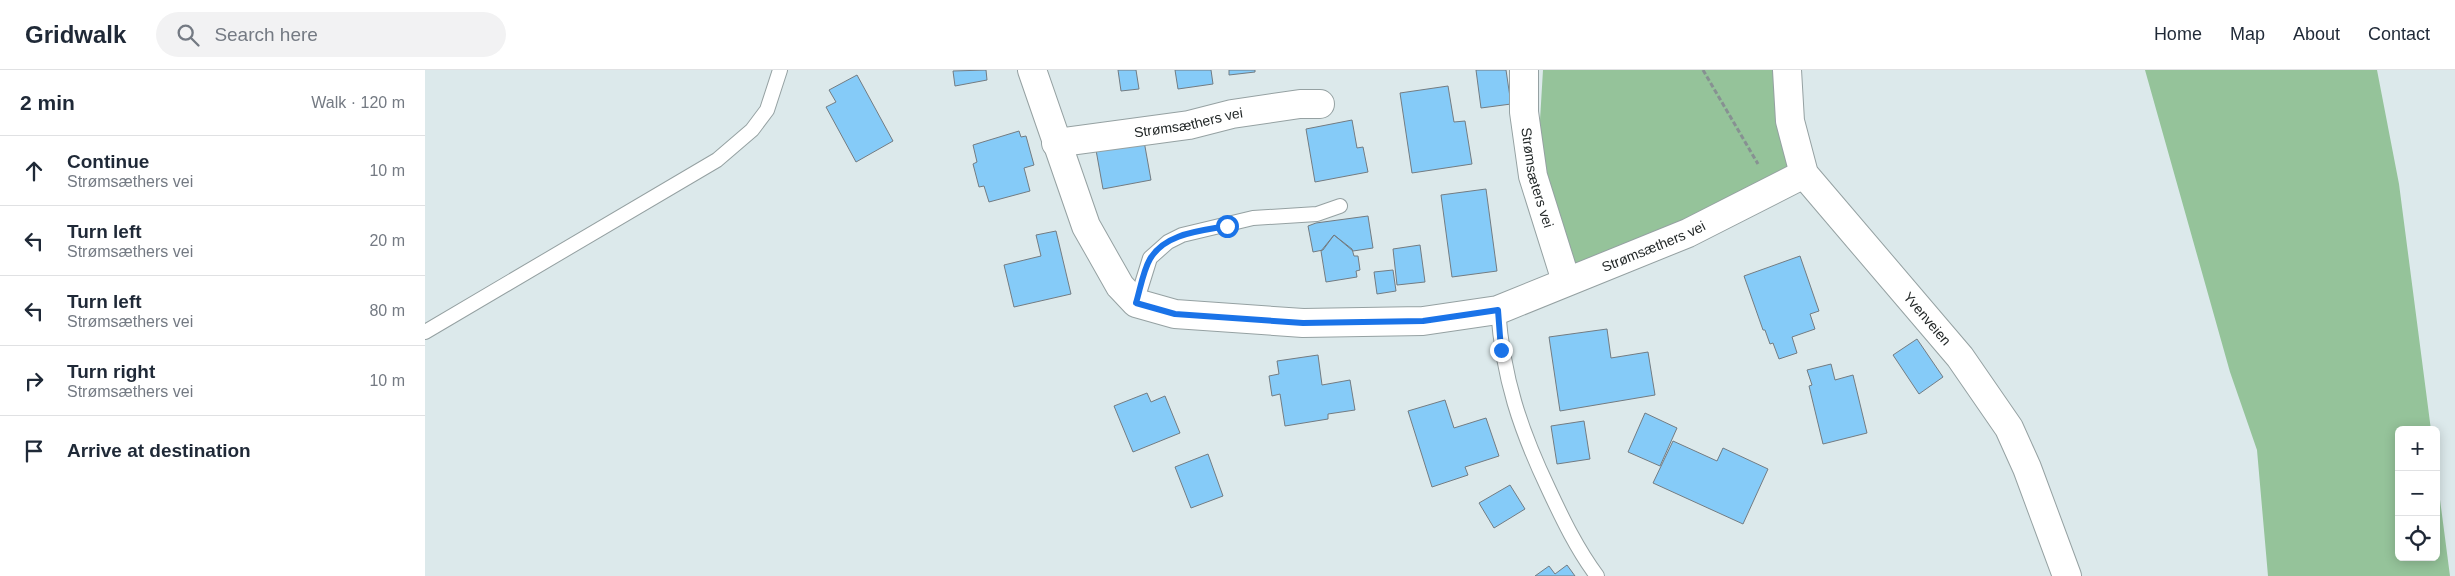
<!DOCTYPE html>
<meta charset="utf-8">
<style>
:root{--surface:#fff;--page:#f2f2f3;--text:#1f2937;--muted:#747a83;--line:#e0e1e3}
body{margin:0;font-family:Arial,sans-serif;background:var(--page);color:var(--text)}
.controls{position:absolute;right:15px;bottom:15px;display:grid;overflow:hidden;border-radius:8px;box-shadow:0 2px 12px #0003}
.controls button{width:45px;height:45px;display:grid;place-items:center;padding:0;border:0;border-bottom:1px solid var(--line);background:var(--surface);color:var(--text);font:25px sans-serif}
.stop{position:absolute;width:15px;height:15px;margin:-11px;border:4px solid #1a73e8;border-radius:50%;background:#fff}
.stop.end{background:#1a73e8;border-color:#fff;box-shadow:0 1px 5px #0008}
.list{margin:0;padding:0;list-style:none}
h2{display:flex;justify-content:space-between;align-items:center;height:65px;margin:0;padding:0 20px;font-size:21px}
h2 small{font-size:16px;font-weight:400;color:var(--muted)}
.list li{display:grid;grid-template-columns:32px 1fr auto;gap:15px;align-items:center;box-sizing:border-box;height:70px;padding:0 20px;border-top:1px solid var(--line)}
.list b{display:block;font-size:19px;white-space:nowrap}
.list p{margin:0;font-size:16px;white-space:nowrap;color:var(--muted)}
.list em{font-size:16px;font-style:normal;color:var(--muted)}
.icon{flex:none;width:28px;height:28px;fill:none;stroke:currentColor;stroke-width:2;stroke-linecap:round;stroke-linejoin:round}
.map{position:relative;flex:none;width:2030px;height:506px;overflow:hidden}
header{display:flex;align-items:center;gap:30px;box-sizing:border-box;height:70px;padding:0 25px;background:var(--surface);border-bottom:1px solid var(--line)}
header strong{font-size:24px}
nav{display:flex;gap:28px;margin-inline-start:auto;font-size:18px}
.search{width:350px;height:45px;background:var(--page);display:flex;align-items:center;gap:12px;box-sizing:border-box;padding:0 18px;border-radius:28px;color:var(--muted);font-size:19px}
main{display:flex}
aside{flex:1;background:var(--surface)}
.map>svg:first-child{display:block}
</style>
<header>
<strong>Gridwalk</strong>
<div class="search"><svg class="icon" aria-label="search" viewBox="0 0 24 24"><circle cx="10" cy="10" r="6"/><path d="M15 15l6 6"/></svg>Search here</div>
<nav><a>Home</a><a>Map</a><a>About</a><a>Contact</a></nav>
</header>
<main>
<aside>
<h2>2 min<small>Walk · 120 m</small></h2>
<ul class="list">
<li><svg class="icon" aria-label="ahead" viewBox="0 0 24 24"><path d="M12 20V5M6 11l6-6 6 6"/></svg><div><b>Continue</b><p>Strømsæthers vei</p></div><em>10 m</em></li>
<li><svg class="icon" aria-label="left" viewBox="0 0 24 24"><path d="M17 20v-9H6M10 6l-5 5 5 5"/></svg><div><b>Turn left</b><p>Strømsæthers vei</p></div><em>20 m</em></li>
<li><svg class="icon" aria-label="left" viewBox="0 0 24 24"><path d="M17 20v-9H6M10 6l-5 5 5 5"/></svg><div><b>Turn left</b><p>Strømsæthers vei</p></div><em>80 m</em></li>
<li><svg class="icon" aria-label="right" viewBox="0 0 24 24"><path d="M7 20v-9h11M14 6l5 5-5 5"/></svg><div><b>Turn right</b><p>Strømsæthers vei</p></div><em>10 m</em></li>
<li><svg class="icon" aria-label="arrive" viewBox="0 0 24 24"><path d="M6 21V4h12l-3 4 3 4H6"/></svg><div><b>Arrive at destination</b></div></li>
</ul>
</aside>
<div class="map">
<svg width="2030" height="506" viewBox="0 0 2030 506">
<rect width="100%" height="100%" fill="#dce9eb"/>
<!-- green -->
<path fill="#95c39a" d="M1118 0H1362L1379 104 1141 211 1114 67Z
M1720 0H1952L1974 114 2006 360H1974V487H2011V399L2025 506H1843L1832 380 1805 302Z"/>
<!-- building -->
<path fill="#85cbf8" stroke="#737c82" d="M561 0 562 10 530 16 528 1Z
M693 0H711L714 19 696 21Z
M750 0H786L788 14 753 19Z
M804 0H830V2L804 5Z
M1051 0H1081L1086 34 1056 38Z
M432 5 468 71 431 92 401 37 411 32 404 20Z
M1023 16 1029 52 1040 51 1047 94 987 103 975 23Z
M927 50 932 78 938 77 943 102 890 112 881 59Z
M594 61 596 67 601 66 609 95 599 98 605 121 564 132 559 116 554 117 548 94 552 92 548 75Z
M719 71 726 110 678 119 671 80Z
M1061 119 1072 201 1027 207 1016 125Z
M943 146 948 178 928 181 909 165 898 180 888 182 883 156 891 153Z
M631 161 646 224 589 237 579 195 616 186 611 165Z
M909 165 927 179 929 186H933L935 200 931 201 932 207 901 212 896 181Z
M995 175 1000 212 972 215 968 179Z
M1375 186 1394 241 1385 244 1390 259 1367 267 1372 283 1354 289 1348 273 1345 274 1340 260H1338L1319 206Z
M968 200 971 221 952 224 949 202Z
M1182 259 1186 288 1223 282 1230 325 1135 341 1124 267Z
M1492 269 1518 307 1494 324 1468 285Z
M893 285 897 315 925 310 930 340 903 344V349L860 356 855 324 847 326 844 306 854 304 852 291Z
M1406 294 1410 310 1428 305 1442 363 1398 374 1384 316 1387 315 1382 300Z
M722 323 726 332 740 326 755 363 708 382 689 336Z
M1020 330 1029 358 1061 348 1074 386 1040 397 1043 405 1007 417 983 341Z
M1220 343 1252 358 1235 396 1203 382Z
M1159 351 1165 389 1132 394 1126 356Z
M1248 371 1292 391 1298 378 1343 399 1318 454 1228 413Z
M783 384 798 426 766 438 750 397Z
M1085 415 1100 439 1069 458 1054 433Z
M1142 495 1150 506H1110L1124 496 1130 504Z"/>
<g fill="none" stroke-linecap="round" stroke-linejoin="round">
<!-- lane casing -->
<g stroke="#95a1a2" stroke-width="16">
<path id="lane" d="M711 233 725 188 743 172 757 165 828 148 892 144 915 136
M1073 240C1078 308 1095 359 1124 420 1138 450 1152 479 1172 506
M0 262 292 90 327 60 342 40 355 0"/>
</g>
<!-- street casing -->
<g stroke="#95a1a2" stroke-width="30">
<g id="street">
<path id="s1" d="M607 0 661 156 695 216 711 233 750 244 878 253 998 251 1073 240 1263 163 1379 104"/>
<path id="s2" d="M1099 0V42L1108 106 1141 211"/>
<path id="s3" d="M1362 0 1365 51 1379 104 1535 287 1584 358 1602 398 1642 506"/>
<path id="s4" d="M631 73 764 55 807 44 875 34H895"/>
</g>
</g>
<!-- path -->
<path stroke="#879192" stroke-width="3" stroke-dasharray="5 2.5" stroke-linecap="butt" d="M1278 0 1333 94"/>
<!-- lane -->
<use href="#lane" stroke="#fff" stroke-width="14"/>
<!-- street -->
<use href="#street" stroke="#fff" stroke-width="28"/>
</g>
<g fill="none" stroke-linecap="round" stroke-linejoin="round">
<!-- route -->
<path stroke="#1a73e8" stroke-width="6" d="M802 156C776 161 740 163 725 189 718 201 715 220 711 233L750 244 878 253 998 251 1073 240 1076 280"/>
</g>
<g text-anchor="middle" stroke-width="5" stroke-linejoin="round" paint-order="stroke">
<!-- street labels -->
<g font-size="14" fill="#232828" stroke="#fff">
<text dy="5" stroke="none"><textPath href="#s4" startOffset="134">Strømsæthers vei</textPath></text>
<text dy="5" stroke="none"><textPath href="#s2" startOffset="109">Strømsæters vei</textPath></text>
<text dy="5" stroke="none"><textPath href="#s1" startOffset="790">Strømsæthers vei</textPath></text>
<text dy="5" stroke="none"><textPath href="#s3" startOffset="296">Yvenveien</textPath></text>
</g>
</g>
</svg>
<div class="controls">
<button>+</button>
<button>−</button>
<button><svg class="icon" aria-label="locate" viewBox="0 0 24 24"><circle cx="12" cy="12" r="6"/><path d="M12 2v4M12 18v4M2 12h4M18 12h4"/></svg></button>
</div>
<div class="stop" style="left:802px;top:156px"></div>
<div class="stop end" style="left:1076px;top:280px"></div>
</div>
</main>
